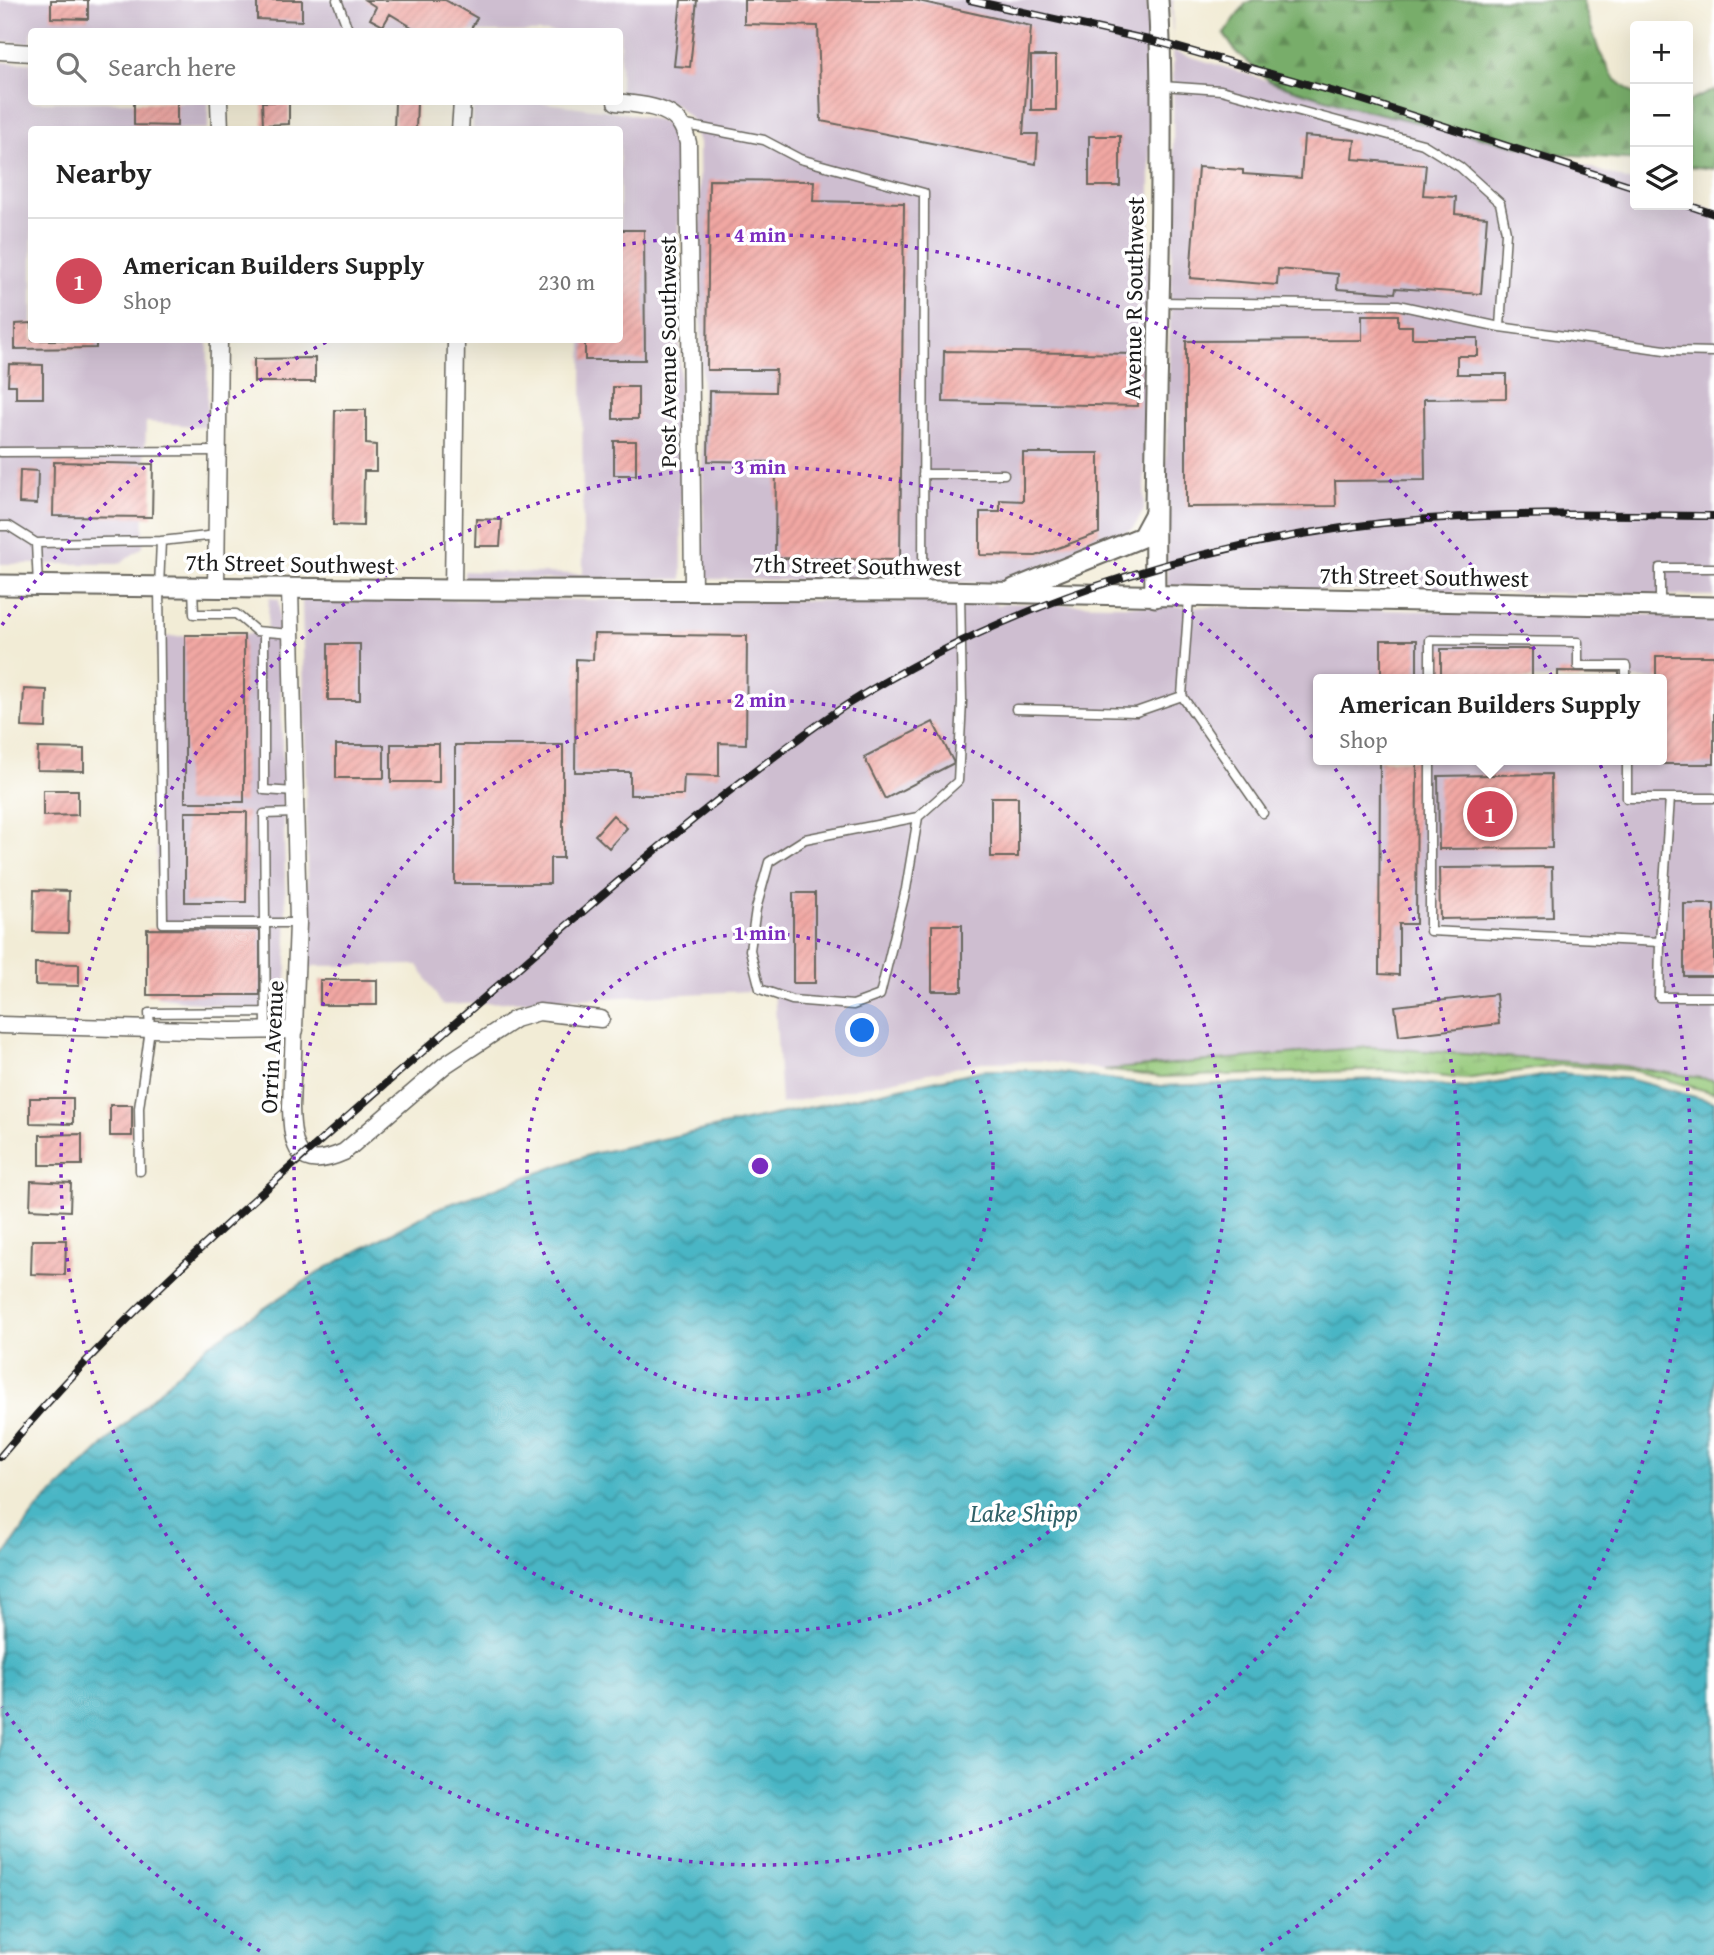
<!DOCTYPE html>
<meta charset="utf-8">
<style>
:root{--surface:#fff;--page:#f2f2f2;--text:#222;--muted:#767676;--line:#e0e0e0;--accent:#d1495b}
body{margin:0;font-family:"Gentium Book Plus",serif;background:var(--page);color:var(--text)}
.controls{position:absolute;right:21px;top:21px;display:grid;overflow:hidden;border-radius:7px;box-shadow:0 7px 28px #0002}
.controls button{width:63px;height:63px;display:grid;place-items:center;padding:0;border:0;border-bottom:2px solid var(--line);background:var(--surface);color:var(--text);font:35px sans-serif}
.you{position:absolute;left:863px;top:1031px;width:24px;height:24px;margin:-18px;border:5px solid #fff;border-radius:50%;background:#1a73e8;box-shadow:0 0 0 10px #1a73e833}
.badge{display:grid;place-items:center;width:46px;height:46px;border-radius:50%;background:var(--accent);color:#fff;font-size:23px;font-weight:700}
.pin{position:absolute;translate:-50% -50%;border:4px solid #fff;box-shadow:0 2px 7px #0006}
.popup{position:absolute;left:1313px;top:674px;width:354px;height:91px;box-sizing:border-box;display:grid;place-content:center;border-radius:7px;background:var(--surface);filter:drop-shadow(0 2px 5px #0005);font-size:23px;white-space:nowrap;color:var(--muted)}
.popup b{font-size:26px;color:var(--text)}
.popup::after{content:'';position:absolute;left:50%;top:100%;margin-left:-14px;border:14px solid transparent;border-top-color:var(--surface)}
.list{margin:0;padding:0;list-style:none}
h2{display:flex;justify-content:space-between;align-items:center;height:91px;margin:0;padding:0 28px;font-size:30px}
h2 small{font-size:23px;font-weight:400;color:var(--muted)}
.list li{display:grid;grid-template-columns:46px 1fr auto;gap:21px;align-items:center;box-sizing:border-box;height:126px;padding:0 28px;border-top:2px solid var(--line)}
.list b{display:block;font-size:26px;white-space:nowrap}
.list p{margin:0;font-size:23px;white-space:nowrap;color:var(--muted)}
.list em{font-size:23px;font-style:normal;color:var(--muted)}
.icon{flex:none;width:38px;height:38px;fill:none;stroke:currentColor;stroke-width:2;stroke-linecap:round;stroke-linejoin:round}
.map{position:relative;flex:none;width:1714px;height:1955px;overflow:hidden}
.search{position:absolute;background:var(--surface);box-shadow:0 7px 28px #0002;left:28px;top:28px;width:595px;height:77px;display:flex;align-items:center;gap:18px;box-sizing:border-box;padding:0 24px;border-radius:7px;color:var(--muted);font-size:26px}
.panel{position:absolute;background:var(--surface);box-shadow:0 7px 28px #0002;left:28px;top:126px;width:595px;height:217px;border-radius:7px}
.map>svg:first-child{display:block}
</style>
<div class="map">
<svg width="1714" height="1955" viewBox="0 0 1714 1955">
<defs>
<pattern id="forest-firs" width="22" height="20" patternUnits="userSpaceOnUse" patternTransform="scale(1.75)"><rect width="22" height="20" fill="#78ad6a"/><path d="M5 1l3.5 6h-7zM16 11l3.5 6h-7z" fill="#628c56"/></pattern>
<pattern id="wetland-marsh" width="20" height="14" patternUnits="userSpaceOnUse" patternTransform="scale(1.75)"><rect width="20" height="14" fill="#95c97a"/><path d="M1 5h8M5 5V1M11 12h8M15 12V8" fill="none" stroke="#80ac69"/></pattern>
<pattern id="water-waves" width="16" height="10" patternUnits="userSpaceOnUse" patternTransform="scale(1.75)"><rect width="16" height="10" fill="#49b6c5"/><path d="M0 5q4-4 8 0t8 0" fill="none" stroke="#3c939f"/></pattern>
<pattern id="building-hatch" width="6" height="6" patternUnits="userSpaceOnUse" patternTransform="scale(1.75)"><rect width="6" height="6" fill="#f1a7a3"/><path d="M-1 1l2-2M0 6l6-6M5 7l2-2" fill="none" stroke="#ce8f8c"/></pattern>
</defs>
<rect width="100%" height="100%" fill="#fff"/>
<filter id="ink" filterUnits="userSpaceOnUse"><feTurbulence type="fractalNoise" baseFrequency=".0143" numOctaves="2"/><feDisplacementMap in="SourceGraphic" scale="14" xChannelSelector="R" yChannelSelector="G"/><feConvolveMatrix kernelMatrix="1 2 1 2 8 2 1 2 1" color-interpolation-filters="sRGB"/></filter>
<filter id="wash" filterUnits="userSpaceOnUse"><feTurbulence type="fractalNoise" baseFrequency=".00686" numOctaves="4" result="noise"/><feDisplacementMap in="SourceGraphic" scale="28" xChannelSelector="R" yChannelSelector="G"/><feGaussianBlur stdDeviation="1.57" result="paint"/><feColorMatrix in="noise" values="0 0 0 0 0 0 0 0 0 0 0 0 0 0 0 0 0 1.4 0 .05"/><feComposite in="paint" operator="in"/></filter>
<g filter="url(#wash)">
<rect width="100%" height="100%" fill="#f2ecd6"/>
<!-- industrial -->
<path fill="#cebed0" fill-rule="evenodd" d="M0 0H1147L1150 44V207L1144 510 1133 529 1002 583 704 579 699 143 692 120 675 104 620 92V32H32L31 43 0 42Z
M1170 0H1173V51L1352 107 1549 153 1635 183V205H1688V201L1714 210V596L1167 587V514L1171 508 1167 506 1166 468 1173 207V43Z
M0 62 31 63 32 102H208V129L32 130V340H208L207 427 146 422 143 547 119 564H0Z
M473 102H537L619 112 658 120 665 123 672 130 677 145 678 181 682 579 464 580V571L583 574 582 340H620V130L473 129Z
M269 598 279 599 287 964 285 997 270 1013 156 997 157 637 267 633Z
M302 599 939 601 996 603 998 606 1006 603 1714 616V1080L1624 1066 1369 1047 1104 1070 1042 1061 982 1062 781 1104 774 990 442 1005 418 965 314 966 309 970ZM1318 679H1662V760H1318Z"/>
<!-- forest -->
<path fill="url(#forest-firs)" stroke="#4a6443" stroke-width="2" d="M1253 0H1582L1599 51 1614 78 1635 95V160L1549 153 1352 107 1271 82 1236 52 1224 34 1246 3Z
M1714 90V169L1688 166V102Z"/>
<!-- wetland -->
<path fill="url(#wetland-marsh)" stroke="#58724b" stroke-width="2" d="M1369 1047 1624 1066 1714 1080V1093L1632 1070 1562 1065 1465 1079 1382 1070 1161 1077 1104 1070Z"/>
<!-- water -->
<path fill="url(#water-waves)" stroke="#326970" stroke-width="2" d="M984 1070H1041L1160 1086 1382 1079 1465 1088 1561 1073 1629 1079 1714 1102V1955H0V1562L37 1509 205 1347 324 1269 436 1209 592 1154Z"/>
<g id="blocks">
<!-- building -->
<path fill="url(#building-hatch)" d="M51 0H88V19L51 18Z
M257 0H302V21L257 19Z
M365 0H445L477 18 469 32H420L390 14 383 26 370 19 376 7Z
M681 0H697L690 67 674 66Z
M744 0H914L1031 26 1023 134H1038L1036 164 821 121 818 26 744 24Z
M1031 56H1056V110H1031Z
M134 102H177V126L134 125Z
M262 102H289V124L263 125Z
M395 102H417L416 130H394Z
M1089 136H1120V186H1089Z
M1304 136 1355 140 1353 159 1426 165 1423 195 1456 197 1455 214 1487 217 1481 294 1396 288 1395 293 1337 289 1338 274 1278 269 1277 285 1190 278 1198 167 1243 170V174L1301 178Z
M709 180 814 181 813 201 904 203 900 560 775 558 776 462 708 461 709 391 775 392 776 370H707Z
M620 230H644L645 360H585V340H620Z
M1362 315H1398V326H1412V338H1478V356H1457V374H1506V398L1424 399 1425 480 1335 481 1336 506 1186 507V341L1362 340Z
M32 323V340H96V348L15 349V324Z
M944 351 1139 354 1138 406 943 402Z
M315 358V382H254V359Z
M9 364 43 365V398H16V385H8Z
M613 387H638V419H613Z
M335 410H366V444L376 445V471H364L363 526 333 525Z
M614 441H636V475H614Z
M1023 453H1099V533L1036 556 980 555V512H1000V500L1023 501Z
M54 462 153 464 152 517 53 516Z
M20 470 38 471 37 504 19 503Z
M476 519 502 520 500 546H475Z
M594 634 747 636 746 744 719 743V776L684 775 683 795H630V772H575L576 659 593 660Z
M185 635H244V802H185Z
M1381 640H1417V679H1381Z
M328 644H360V700H328Z
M1441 649H1532V679H1441Z
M1656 656H1714V764H1656V760H1662V679H1656Z
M1558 671 1619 672V679H1558Z
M24 689 47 690 46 728 22 727Z
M933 722 954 763 885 799 864 757Z
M391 744H439V782H391Z
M336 745H384V778H336Z
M455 745H563V858H550V884H455Z
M38 748 84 749V771L37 770Z
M1380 760H1417L1416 924H1399V975L1379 974Z
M1551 774 1552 848 1439 849 1438 776Z
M43 790H78V815L43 816Z
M991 797H1018V857H991Z
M185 812H247L246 902H185Z
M613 815 627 828 609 848 595 835Z
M1552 867 1553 917 1440 919 1439 868Z
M34 890 69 891 68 933 33 932Z
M793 893H815V983H793Z
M1684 904H1714V976H1684Z
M932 925H962V991H932Z
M147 929 260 930V995H147Z
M35 963 79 964V986L35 985Z
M320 980H377V1005H320Z
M1496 994 1499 1024 1399 1036 1395 1006Z
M30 1098H73V1124L30 1123Z
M110 1105H132V1136H110Z
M82 1134V1165H40V1135Z
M31 1181 71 1183 70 1211 30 1209Z
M32 1240H66L65 1275 31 1274Z"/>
</g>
</g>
<g filter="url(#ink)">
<use href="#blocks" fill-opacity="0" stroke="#67655d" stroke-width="2"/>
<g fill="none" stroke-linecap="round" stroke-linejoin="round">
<!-- service casing -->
<g stroke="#67655d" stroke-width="11">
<path id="service" d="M337 0 349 32
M681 124 764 140 800 159 924 193 923 591
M1160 302 1398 305 1500 327 1506 232 1500 203 1460 167 1423 144 1221 90 1162 86
M1500 327 1672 351 1714 352
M0 452 218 451
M923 474H1004
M0 526H9L36 543 38 586
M161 541 217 535
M36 543 161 541 159 587 163 923H298
M193 588 194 614H236L256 631 291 634
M1189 598 1182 696 1263 813
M1660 606V568H1714
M264 632V790L295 792
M1430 679V640L1578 642V666H1626V679
M1016 709 1136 712 1182 696
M1430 760V931L1660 942 1670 798
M1627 760V798H1714
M918 817 906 889 880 995 853 1005 792 1000 760 989 750 950 756 909 769 862 805 839 918 817 958 781 962 701 960 592
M1660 942 1659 997H1714
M266 1031 264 814 295 813
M140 1171 139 1108 150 1029 149 1013 265 1012"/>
</g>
<!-- minor casing -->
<g stroke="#67655d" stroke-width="19">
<path id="minor" d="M0 51 32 53
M219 102 220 130
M616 102C635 104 667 106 679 122 684 128 686 136 688 143L693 589
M460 130 462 102
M216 588 219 340
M290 589 298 923 291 1107C292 1148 297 1173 344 1152L445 1065 515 1019 539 1012 601 1019
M453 590 456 340
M0 1025 231 1031 295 1030"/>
</g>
<!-- tertiary casing -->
<g stroke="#67655d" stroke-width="23">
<path id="tertiary" d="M0 585 453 590 939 591 1714 607
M1014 589 1142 537 1155 513
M1155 597C1153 453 1161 309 1161 165 1161 110 1162 55 1158 0"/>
</g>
<!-- service -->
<use href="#service" stroke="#fff" stroke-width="8"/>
<!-- minor -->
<use href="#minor" stroke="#fff" stroke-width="16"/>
<!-- tertiary -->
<use href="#tertiary" stroke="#fff" stroke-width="19"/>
<!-- rail casing -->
<g stroke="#1c1c1c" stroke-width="8">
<path id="rail" d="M970 0 1162 43 1363 100 1635 187
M1687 205 1714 214
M0 1457C132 1300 290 1167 444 1033 541 948 638 861 741 782 776 755 811 728 848 704 1022 595 1224 534 1428 519 1522 512 1619 515 1714 516"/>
</g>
<!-- rail -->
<use href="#rail" stroke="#fff" stroke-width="5" stroke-dasharray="16" stroke-linecap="butt"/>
</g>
</g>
<!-- distance rings -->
<g fill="none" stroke="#7b2cbf" stroke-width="3.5" stroke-dasharray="3.5 7">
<circle cx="760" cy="1166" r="233"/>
<circle cx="760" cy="1166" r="466"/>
<circle cx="760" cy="1166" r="699"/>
<path d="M260 1951A931 931 0 0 1 2 1707M2 625A931 931 0 0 1 330 340M622 245A931 931 0 0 1 1260 1951"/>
</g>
<g text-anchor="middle" stroke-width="7" stroke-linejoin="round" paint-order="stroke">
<!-- street labels -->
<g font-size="24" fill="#1c1c1c" stroke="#fff">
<text transform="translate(1134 298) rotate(-89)" y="8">Avenue R Southwest</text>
<text transform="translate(668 352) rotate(-90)" y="8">Post Avenue Southwest</text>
<text transform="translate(290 564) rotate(1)" y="8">7th Street Southwest</text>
<text transform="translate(857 566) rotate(1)" y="8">7th Street Southwest</text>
<text transform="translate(1424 577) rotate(1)" y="8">7th Street Southwest</text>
<text transform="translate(272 1047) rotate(-87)" y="8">Orrin Avenue</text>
</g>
<!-- water labels -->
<g font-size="26" font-style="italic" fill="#306168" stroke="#fff">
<text x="1024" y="1522">Lake Shipp</text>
</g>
</g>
<circle cx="760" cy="1166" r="10" fill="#7b2cbf" stroke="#fff" stroke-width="3.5"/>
<g font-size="21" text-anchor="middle" font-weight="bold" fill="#7b2cbf" stroke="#fff" stroke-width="7" stroke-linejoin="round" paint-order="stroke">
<text x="760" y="242">4 min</text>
<text x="760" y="474">3 min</text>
<text x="760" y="707">2 min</text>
<text x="760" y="940">1 min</text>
</g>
</svg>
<div class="controls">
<button>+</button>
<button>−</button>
<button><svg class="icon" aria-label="layers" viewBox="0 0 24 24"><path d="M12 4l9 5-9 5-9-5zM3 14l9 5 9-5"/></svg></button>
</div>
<div class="you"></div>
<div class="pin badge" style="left:1490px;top:814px">1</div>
<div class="popup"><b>American Builders Supply</b>Shop</div>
<div class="search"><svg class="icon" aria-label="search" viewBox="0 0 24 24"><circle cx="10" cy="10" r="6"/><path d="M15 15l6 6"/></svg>Search here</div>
<section class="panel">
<h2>Nearby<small></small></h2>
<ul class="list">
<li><span class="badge">1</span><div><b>American Builders Supply</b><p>Shop</p></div><em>230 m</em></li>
</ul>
</section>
</div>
